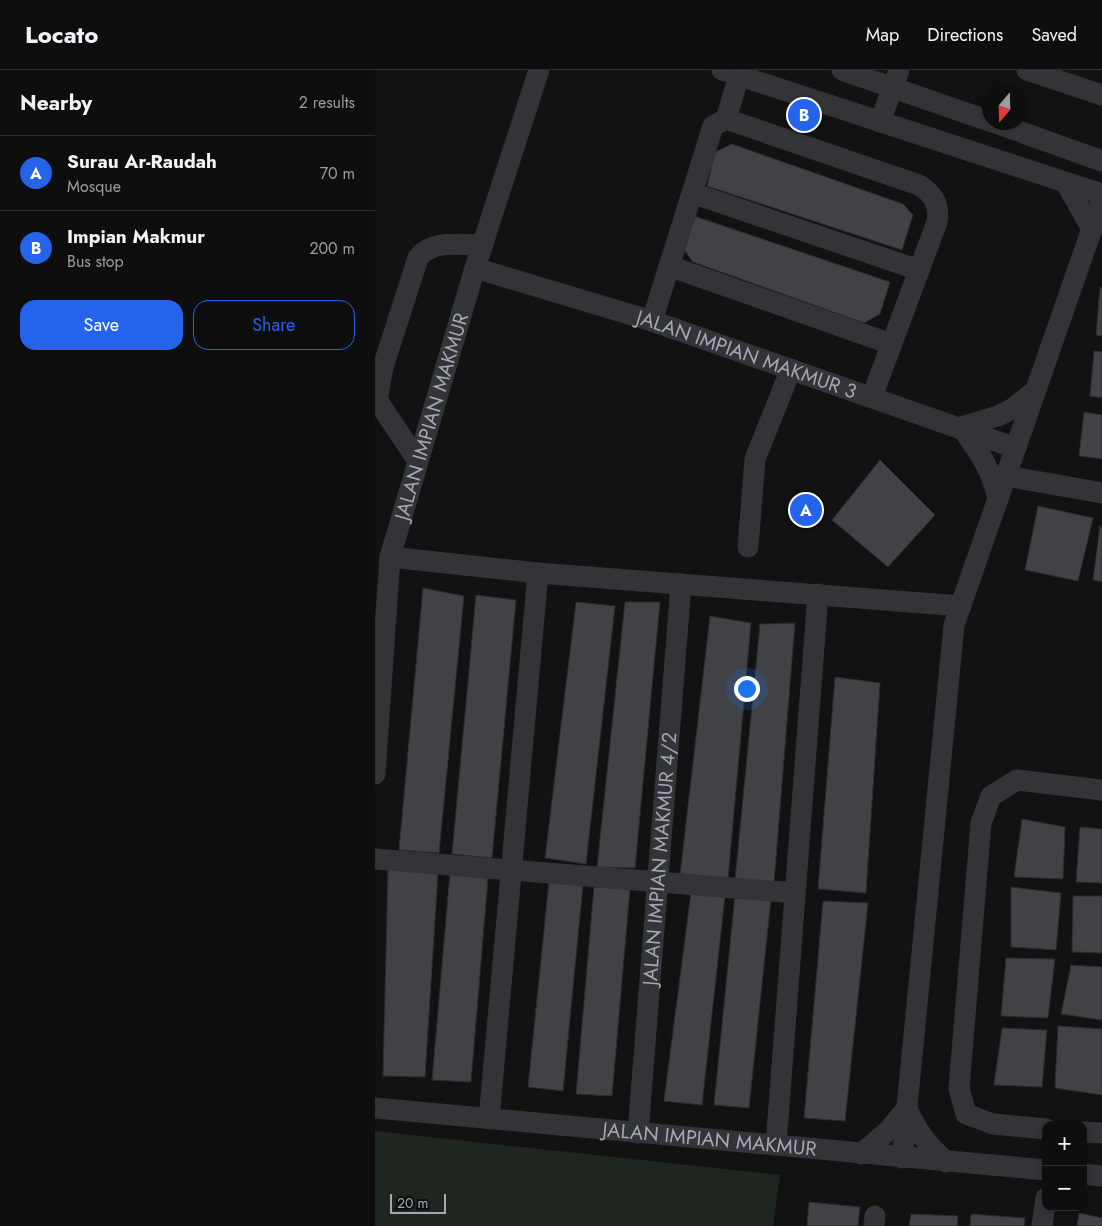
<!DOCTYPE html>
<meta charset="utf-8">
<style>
:root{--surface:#0e0e0e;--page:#1c1c1c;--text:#f1f3f6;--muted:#9b9c9e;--line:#2e2e2e;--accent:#2563eb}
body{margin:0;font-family:Jost,sans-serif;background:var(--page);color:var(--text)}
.controls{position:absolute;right:15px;bottom:15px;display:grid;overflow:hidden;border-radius:10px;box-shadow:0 2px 8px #0003}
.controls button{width:45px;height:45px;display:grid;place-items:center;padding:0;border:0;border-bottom:1px solid var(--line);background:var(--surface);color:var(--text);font:25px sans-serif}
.compass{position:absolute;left:607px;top:15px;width:45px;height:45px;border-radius:50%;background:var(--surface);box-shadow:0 2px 8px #0003;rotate:199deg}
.scale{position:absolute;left:15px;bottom:12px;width:56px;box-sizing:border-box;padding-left:5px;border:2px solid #a4a8b3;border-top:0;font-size:14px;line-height:18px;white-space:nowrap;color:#a4a8b3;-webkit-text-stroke:4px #0d0d0e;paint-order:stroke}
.you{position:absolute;left:371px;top:618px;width:18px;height:18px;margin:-12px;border:4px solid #fff;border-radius:50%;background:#1a73e8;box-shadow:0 0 0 8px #1a73e833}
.badge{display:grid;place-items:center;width:32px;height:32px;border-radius:50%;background:var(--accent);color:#fff;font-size:16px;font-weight:700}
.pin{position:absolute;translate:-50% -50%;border:2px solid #fff;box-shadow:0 1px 5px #0006}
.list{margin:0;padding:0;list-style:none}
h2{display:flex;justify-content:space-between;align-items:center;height:65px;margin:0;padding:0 20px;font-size:21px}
h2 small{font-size:16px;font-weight:400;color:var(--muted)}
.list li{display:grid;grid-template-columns:32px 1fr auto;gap:15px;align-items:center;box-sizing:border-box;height:75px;padding:0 20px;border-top:1px solid var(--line)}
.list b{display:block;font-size:19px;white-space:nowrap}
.list p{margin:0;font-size:16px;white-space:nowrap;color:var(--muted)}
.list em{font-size:16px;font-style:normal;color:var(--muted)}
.actions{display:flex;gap:10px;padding:15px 20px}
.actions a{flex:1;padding:11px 0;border:1px solid var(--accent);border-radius:15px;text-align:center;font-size:18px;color:var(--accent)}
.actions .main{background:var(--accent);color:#fff}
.map{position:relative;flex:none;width:727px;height:1156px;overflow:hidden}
header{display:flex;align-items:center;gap:30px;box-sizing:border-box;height:70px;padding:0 25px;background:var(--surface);border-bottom:1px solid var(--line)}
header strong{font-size:24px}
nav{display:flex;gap:28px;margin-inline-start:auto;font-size:18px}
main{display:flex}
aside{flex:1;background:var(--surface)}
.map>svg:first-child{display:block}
</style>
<header>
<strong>Locato</strong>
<nav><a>Map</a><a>Directions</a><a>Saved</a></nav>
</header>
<main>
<aside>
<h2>Nearby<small>2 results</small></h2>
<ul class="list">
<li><span class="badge">A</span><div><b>Surau Ar-Raudah</b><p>Mosque</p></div><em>70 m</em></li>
<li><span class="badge">B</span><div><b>Impian Makmur</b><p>Bus stop</p></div><em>200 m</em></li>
</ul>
<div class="actions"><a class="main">Save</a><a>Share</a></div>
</aside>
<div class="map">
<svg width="727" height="1156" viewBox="0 0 727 1156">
<rect width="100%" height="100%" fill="#121213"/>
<!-- green -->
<path fill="#1e261f" d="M0 1061 405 1105 398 1156H0Z"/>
<!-- building -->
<path fill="#414246" stroke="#2c2c2f" d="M357 74 528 134 538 145 527 180 332 116 340 82Z
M319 146 515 212 505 244 489 253 318 192 308 178Z
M725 218H727V266L721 265Z
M719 281 727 282V328L715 326Z
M709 342 727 345V389L704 386Z
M505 390 560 445 513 497 457 450Z
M663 436 718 448 703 511 650 500Z
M725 456 727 457V512L718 510Z
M48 518 89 526 64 783 24 780Z
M101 525 141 530 117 788 77 784Z
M201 532 240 536 211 794 170 788Z
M250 532H285L260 798 222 797Z
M335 546 376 553 353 809 305 805Z
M420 553 399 813 360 810 385 554Z
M460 607 505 613 491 823 443 819Z
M647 749 690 757 688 809 639 807Z
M705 757 727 759V813L701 812Z
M13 799 63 803 50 1007 8 1006Z
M75 803 113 808 96 1012 57 1010Z
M174 811 208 815 188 1021 153 1017Z
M219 817 255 819 237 1026 201 1024Z
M636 817 686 823 681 880 636 877Z
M316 822 350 826 327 1035 289 1031Z
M360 825 396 829 374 1038 339 1035Z
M698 826H727V883L697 882Z
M448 831 493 833 470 1051 429 1048Z
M631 888 680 889 673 948 626 946Z
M696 895 727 897V950L686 944Z
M683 956 727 959V1025L680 1018Z
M627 958 672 960 667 1017 619 1015Z
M434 1132 485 1137 483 1156H432Z
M704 1143 727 1148V1156H702Z
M536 1144 583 1146 582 1156H534Z
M596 1144 650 1148 649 1156H595Z"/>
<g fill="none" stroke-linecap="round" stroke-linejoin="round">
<!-- minor -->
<g stroke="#333438" stroke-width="21">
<path d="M347 0 727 124"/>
<path d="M467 0 614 51"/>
<path d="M652 0 727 25"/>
<path d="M351 49 364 6"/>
<path d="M505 52 524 0"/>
<path d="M618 52 727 91"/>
<path d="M691 113 717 159"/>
<path d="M317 123 544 200"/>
<path d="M294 196 516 274"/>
<path id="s1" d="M100 198 277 251 641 378"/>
<path d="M277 251 338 56 351 49 544 115C559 124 565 135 562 152L497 327"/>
<path d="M43 391 2 330 8 297 43 188C57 169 86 175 108 175"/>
<path d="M631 406 727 423"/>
<path d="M623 429C616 398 604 382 586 357L623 346 637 339 661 320"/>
<path d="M373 477 380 389 416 299"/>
<path d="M15 487 163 503 586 536"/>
<path id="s2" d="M0 704 15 487 100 198 164 0"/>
<path d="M0 789 420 823"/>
<path id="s3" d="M0 1038 671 1100"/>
<path d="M114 1049 163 503"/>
<path d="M671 1059 618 1054 591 1044 584 1018 606 753 616 726 642 710 727 720"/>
<path d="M708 1062 727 1063"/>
<path id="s4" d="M263 1063 306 514"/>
<path d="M401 1075 443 524"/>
<path d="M486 1084 513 1061 532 1038C542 1062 552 1074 571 1092"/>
<path d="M527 1088 579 555 727 130"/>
<path d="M708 1104 727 1106"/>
<path d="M499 1156 500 1146"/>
<path d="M667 1156 671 1128"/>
</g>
</g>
<g text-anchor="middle" stroke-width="4.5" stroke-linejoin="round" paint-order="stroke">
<!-- street labels -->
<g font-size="20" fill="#a4a8b3" stroke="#0d0d0e">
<text dy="7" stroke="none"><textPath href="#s1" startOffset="285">JALAN IMPIAN MAKMUR 3</textPath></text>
<text dy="7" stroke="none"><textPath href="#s2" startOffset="364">JALAN IMPIAN MAKMUR</textPath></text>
<text dy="7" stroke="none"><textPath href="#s4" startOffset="275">JALAN IMPIAN MAKMUR 4/2</textPath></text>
<text dy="7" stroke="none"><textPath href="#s3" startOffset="336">JALAN IMPIAN MAKMUR</textPath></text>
</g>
</g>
</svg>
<div class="controls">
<button>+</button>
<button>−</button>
</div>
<svg class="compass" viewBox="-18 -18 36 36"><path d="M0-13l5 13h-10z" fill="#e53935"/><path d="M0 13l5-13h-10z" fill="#9b9c9e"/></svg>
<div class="scale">20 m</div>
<div class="you"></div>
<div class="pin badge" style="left:431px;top:440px">A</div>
<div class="pin badge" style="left:429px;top:45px">B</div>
</div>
</main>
